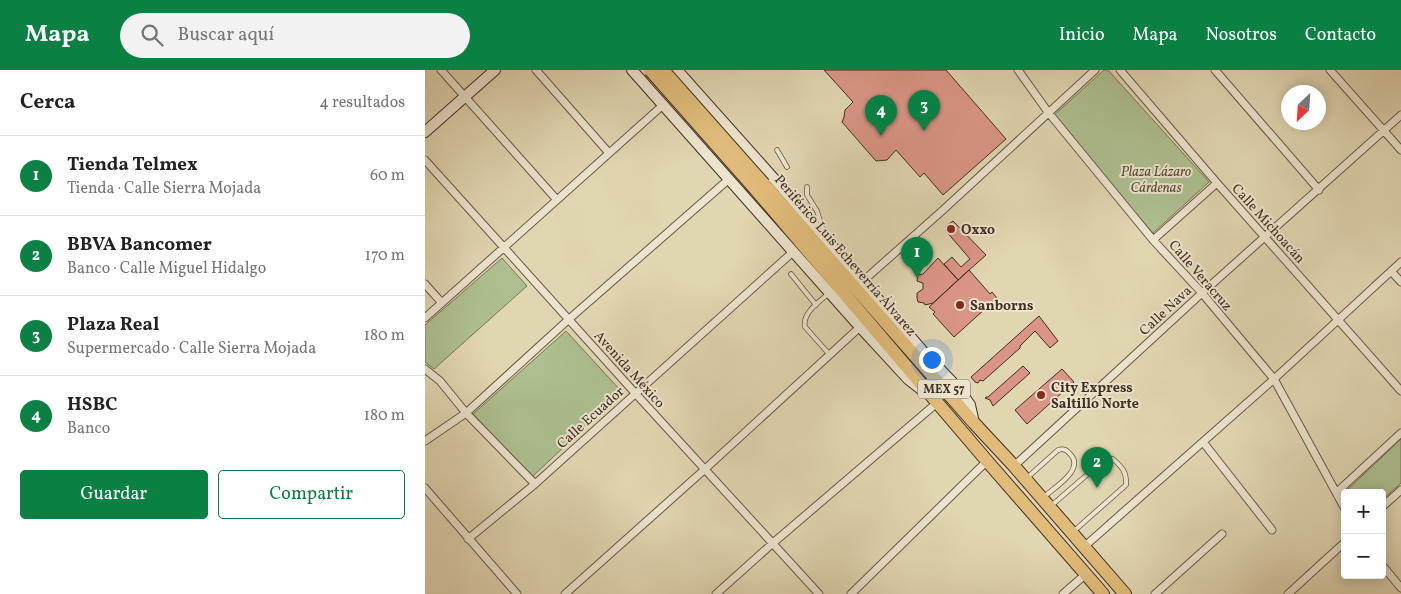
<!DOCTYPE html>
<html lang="es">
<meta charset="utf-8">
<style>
:root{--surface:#fff;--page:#f2f2f2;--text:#222;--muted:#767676;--line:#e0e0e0;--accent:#0b8043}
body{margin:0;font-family:Vollkorn,serif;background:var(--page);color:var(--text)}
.controls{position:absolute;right:15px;bottom:15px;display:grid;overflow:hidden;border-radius:5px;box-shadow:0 2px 12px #0003}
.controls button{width:45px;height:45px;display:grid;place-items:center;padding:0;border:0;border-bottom:1px solid var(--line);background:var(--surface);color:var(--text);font:25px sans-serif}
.compass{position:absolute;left:856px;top:15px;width:45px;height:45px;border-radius:50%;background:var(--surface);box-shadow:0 2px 12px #0003;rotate:205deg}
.you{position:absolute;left:506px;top:289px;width:18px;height:18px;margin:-12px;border:4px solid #fff;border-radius:50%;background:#1a73e8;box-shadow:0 0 0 8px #1a73e833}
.badge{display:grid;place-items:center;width:32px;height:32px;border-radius:50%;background:var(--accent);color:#fff;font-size:16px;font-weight:700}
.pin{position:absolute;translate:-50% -41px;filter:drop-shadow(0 1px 2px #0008)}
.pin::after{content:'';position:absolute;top:26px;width:18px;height:15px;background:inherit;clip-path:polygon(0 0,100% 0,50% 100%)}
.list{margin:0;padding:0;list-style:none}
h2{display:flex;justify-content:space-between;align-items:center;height:65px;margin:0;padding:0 20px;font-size:21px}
h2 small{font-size:16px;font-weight:400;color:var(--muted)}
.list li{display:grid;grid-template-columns:32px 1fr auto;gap:15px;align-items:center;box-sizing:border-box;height:80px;padding:0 20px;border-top:1px solid var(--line)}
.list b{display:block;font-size:19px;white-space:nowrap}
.list p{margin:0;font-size:16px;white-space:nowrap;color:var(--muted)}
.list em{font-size:16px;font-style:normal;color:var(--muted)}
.actions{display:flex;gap:10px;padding:15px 20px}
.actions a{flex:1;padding:11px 0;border:1px solid var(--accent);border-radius:5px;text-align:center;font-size:18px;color:var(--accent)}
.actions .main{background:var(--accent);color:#fff}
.icon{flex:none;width:28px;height:28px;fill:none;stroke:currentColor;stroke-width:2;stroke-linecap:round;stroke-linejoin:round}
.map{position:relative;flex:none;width:976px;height:524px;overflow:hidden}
header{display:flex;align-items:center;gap:30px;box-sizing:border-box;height:70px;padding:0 25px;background:var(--accent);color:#fff}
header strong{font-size:24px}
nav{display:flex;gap:28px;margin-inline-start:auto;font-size:18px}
.search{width:350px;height:45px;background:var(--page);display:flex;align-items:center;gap:12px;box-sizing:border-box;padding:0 18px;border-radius:28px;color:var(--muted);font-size:19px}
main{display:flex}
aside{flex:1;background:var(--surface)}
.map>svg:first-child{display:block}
</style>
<header>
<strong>Mapa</strong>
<div class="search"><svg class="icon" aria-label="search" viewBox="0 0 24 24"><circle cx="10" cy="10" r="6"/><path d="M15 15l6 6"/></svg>Buscar aquí</div>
<nav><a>Inicio</a><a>Mapa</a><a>Nosotros</a><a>Contacto</a></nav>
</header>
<main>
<aside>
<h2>Cerca<small>4 resultados</small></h2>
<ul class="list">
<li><span class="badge">1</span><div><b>Tienda Telmex</b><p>Tienda · Calle Sierra Mojada</p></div><em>60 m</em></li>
<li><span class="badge">2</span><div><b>BBVA Bancomer</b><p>Banco · Calle Miguel Hidalgo</p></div><em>170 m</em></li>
<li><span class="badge">3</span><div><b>Plaza Real</b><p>Supermercado · Calle Sierra Mojada</p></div><em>180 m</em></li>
<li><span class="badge">4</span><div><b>HSBC</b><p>Banco</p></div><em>180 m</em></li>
</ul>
<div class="actions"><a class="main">Guardar</a><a>Compartir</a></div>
</aside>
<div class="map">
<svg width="976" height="524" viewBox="0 0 976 524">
<rect width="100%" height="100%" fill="#e1d6b2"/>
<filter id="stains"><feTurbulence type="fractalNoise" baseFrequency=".004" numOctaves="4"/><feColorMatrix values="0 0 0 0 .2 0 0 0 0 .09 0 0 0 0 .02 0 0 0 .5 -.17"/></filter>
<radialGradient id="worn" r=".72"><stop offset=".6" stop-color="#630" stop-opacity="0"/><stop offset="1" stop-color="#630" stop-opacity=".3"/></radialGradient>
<!-- green -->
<path fill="#adbf90" stroke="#777659" d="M679 0H683L784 112 728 163 627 47Z
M77 188 102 216 9 299 0 292V255Z
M141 261 197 322 107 407 48 344Z
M976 369V413L957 430V423H920V425L919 423Z"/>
<!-- building -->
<path fill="#db9587" stroke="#412e22" d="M399 0H521L581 69 518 125 499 103 495 107 471 80 462 90 451 91 417 52 419 47 420 40 428 32Z
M528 151 561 185 533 210 519 194 527 187 536 197 545 189 521 161V156Z
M513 188 533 210 508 233 500 235 499 233 493 232 492 228V223L498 219V213L492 211 493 205 498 204Z
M544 200 565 224 567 222 572 228 529 267 508 244 510 242 504 237Z
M614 246 633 271 625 278 610 261 595 276V278L558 311 555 310 553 313 550 312 546 307Z
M598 296 605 303 568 336 565 330 560 328 561 327H563Z
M637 299 649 312 602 354 590 340Z"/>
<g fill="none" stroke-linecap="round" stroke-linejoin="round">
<!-- lane casing -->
<g stroke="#695846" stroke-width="5.5">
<path id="lane" d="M352 80 362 97
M382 117V125L392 141 398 160
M366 204 391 235
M403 224C394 232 377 243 380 257L405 285
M603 407 633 380C639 378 642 380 646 385 659 400 630 417 619 427
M627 435 678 391 688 389C697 397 702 402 701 415L649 461"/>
</g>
<!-- street casing -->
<g stroke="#695846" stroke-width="9">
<path id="street" d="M16 0 132 130
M111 0 184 83
M593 0 623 42 728 170 777 223 849 309 920 439
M695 0 792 113 976 321
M790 0 894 120
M905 0 976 80
M0 90 210 323 394 524
M728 170 792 113
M966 201 976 212
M438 211 518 140 670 0
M0 214 17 233
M0 248 238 35
M0 299 15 311 41 343 110 414
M0 371 41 343 143 250 304 109
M778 372 847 460
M589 396 777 223 976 45
M0 418 92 524
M912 422 976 363
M957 437 976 420
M43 469 110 414 369 181
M660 476 849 309 976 192
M957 495 976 518
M140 524 279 400 435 257
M291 524 348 473 513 332
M426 524 562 391
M638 524 661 504
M730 524 797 464
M863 524 920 472"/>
</g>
<!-- secondary casing -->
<g stroke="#412e22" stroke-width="12">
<path id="secondary" d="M207 0 435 257 483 309 497 320
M252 0 351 111 502 286 533 318 545 335 549 353
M0 62 70 0"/>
</g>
<!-- highway casing -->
<g stroke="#412e22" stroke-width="14">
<path id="highway" d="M339 114 549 353 589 396 700 524
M331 120 562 391 678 524"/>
</g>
<!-- lane -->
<use href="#lane" stroke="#ece4cd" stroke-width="4"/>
<!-- street -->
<use href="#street" stroke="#ece4cd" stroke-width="7"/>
<!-- secondary -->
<use href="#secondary" stroke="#ece4cd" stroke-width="10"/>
<!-- highway -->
<use href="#highway" stroke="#e0bb79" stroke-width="12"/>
<!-- highway-bridge casing -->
<g stroke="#412e22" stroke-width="14" stroke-linecap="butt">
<path id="highway-bridge" d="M225 0 331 120
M238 0 339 114"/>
</g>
<!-- highway-bridge -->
<use href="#highway-bridge" stroke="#e0bb79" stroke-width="12"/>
</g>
<!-- markers -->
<g fill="#8f2418" stroke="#ece4cd" stroke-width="2">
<circle cx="526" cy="159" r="5"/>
<circle cx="535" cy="235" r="5"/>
<circle cx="616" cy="325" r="5"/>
</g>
<g text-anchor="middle" stroke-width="4" stroke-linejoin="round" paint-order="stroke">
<!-- shield labels -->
<rect fill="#ece4cd" stroke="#746555" stroke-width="1" x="493" y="309.5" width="52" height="19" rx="4"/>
<g font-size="12" font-weight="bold" fill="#412e22">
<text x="519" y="323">MEX 57</text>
</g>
<!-- park labels -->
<g font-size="14" font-style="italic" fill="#574b38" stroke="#ece4cd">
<text x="731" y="106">Plaza Lázaro<tspan x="731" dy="16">Cárdenas</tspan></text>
</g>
<!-- street labels -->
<g font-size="14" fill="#412e22" stroke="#ece4cd">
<text transform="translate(844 153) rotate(48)" y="5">Calle Michoacán</text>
<text transform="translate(421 185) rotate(49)" y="5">Periférico Luis Echeverría Álvarez</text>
<text transform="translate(776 205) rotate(49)" y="5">Calle Veracruz</text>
<text transform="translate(740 240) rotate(-43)" y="5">Calle Nava</text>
<text transform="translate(205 299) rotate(48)" y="5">Avenida México</text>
<text transform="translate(165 347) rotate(-42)" y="5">Calle Ecuador</text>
</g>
<!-- poi labels -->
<g font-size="14" font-weight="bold" fill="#412e22" stroke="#ece4cd" text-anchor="start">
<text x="536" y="164">Oxxo</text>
<text x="545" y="240">Sanborns</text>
<text x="626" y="322">City Express<tspan x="626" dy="16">Saltillo Norte</tspan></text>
</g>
</g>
<rect width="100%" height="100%" filter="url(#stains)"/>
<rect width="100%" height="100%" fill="url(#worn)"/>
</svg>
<div class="controls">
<button>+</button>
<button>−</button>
</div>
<svg class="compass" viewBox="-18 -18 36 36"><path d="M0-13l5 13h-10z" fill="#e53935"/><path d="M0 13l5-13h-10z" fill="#767676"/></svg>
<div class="you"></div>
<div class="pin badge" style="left:492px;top:208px">1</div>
<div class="pin badge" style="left:672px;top:418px">2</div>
<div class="pin badge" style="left:499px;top:61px">3</div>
<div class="pin badge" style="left:456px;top:66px">4</div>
</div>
</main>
